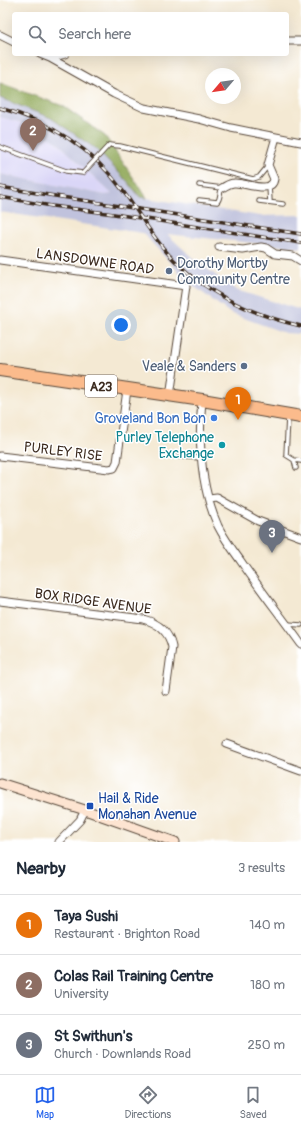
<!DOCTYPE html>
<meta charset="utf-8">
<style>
:root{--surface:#fff;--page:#f6f6f7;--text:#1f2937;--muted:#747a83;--line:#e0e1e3;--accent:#2563eb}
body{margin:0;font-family:Pangolin,sans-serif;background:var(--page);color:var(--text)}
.compass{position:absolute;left:205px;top:68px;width:36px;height:36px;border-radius:50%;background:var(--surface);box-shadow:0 4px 16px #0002;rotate:241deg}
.you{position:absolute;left:121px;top:325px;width:14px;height:14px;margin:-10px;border:3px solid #fff;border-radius:50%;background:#1a73e8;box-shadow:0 0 0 6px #1a73e833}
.badge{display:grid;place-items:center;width:26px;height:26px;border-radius:50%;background:var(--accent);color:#fff;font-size:13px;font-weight:700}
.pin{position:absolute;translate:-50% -33px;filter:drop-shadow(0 1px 2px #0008)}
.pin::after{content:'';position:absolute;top:21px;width:14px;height:12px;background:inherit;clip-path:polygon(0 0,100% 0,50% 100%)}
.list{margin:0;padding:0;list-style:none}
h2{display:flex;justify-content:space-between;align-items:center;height:52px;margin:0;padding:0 16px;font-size:17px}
h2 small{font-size:13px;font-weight:400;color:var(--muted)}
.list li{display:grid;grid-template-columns:26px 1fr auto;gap:12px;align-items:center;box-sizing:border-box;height:60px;padding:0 16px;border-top:1px solid var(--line)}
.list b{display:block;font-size:15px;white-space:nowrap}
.list p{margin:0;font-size:13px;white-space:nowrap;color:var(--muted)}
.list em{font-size:13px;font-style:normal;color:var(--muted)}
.icon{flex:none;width:22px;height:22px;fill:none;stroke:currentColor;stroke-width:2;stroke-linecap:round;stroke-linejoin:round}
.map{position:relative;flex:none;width:301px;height:842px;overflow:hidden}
.search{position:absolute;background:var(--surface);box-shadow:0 4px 16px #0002;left:12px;right:12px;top:12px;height:44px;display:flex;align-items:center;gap:10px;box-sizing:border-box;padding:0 14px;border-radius:4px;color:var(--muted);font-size:15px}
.sheet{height:232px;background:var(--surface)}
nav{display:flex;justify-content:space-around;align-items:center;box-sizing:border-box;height:56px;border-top:1px solid var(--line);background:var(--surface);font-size:11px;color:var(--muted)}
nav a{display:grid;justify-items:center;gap:2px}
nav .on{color:var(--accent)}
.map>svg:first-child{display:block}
</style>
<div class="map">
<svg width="301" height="842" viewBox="0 0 301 842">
<rect width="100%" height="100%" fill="#fff"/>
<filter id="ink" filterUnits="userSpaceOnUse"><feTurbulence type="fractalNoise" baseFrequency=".025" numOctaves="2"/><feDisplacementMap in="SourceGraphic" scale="8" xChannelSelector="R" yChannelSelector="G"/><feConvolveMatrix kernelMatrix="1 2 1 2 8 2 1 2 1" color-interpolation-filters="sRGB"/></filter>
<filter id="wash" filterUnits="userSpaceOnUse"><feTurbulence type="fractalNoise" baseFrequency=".012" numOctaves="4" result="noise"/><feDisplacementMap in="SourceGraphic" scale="16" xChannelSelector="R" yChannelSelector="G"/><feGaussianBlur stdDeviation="0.9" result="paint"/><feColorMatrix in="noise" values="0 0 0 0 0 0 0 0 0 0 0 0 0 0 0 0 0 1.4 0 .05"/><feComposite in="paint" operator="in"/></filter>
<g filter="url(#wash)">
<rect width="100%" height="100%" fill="#f4e9d3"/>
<!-- built -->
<path fill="#dad6f7" d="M0 117 19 122 56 141 112 194 105 195 0 174Z"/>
<!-- industrial -->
<path fill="#c0c2dd" d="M0 98 51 118 96 149 128 182 140 197 260 216 301 215V248L167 234 195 260 236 290 301 310V334L285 333 230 313 188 282 143 233 0 212V174L105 195 112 194 56 141 19 122 0 117Z"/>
<!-- forest -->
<path fill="#91a95a" stroke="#666a3c" d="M0 83 63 106 105 136 147 198 140 197 128 182 96 149 51 118 0 98Z"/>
</g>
<g filter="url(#ink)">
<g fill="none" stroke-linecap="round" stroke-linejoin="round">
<!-- lane casing -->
<g stroke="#574739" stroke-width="5.5">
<path id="lane" d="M109 145 120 146 253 179 259 177 268 166
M0 147 66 171 83 173
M269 186 270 202
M199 200 217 202C221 199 219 192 222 188L199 185
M259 201 283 204
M288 418 286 455 294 460 296 468
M172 456 201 458
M294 460 301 461
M287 624 301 625"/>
</g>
<!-- street casing -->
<g stroke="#574739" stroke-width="9">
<path id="street" d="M0 35 14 42
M287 41H301
M40 54 50 58 114 94 144 108 199 119 231 128 301 142
M50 58 65 54
M222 188C226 186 229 183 234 183 244 182 272 195 274 179L268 165 276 137
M219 247 243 250 261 247 266 248 275 254 293 256 301 261
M0 260 186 286 170 396
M202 400C198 443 200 486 218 526 224 538 232 549 240 560 259 588 281 616 301 644
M0 456 109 469 114 468 117 462 127 390
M209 499 217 498 258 521 301 537
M0 601 143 619C158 623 169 632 172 647L166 691
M227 744 301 771
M59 842 80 820 85 810"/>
</g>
<!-- secondary casing -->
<g stroke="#574739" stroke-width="11">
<path id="secondary" d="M0 783 85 810 175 842"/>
</g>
<!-- highway casing -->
<g stroke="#574739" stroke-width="14">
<path id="highway" d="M0 370 202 400 301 417"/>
</g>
<!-- lane -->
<use href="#lane" stroke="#fff" stroke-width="3.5"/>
<!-- street -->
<use href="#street" stroke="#fff" stroke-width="7"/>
<!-- secondary -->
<use href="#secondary" stroke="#fde4d1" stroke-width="9"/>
<!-- highway -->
<use href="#highway" stroke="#fbbb8c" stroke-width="12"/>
<!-- rail casing -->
<g stroke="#3b2a1e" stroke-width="3.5">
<path id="rail" d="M0 108C49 121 93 149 123 191 140 214 153 239 174 260 209 295 253 315 301 326
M0 187 55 196 301 234
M0 197 52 206 114 214 301 243"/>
</g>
<!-- rail -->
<use href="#rail" stroke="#fff" stroke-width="2" stroke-dasharray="6" stroke-linecap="butt"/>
<!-- lane-bridge casing -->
<g stroke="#574739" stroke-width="5.5" stroke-linecap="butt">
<path id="lane-bridge" d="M83 173 109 145"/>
</g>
<!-- lane-bridge -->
<use href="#lane-bridge" stroke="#fff" stroke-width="3.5"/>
</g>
</g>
<!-- markers -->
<g fill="#5c6f8a" stroke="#fff" stroke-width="1.5">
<circle cx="169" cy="271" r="4"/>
<circle cx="244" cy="366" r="4"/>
</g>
<circle fill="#3f7fe0" stroke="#fff" stroke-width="1.5" cx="214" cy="418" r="4"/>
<circle fill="#0f9aa8" stroke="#fff" stroke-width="1.5" cx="222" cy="445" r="4"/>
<rect fill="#1a4fb4" stroke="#fff" stroke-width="1.5" x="86" y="802" width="8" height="8" rx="2"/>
<g text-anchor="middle" stroke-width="3" stroke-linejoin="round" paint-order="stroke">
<!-- shield labels -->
<rect fill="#fff" stroke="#766a62" stroke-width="1" x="85" y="375" width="32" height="22" rx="3"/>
<g font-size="13" font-weight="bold" fill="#3b2a1e">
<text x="101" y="391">A23</text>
</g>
<!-- street labels -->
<g font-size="14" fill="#3b2a1e" stroke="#fff">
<text transform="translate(95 261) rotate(8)" y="5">LANSDOWNE ROAD</text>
<text transform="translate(63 451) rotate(7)" y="5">PURLEY RISE</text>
<text transform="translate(93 601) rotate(8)" y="5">BOX RIDGE AVENUE</text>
</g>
<!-- service labels -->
<g font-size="14" fill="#4e5e75" stroke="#fff" text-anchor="start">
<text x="177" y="268">Dorothy Mortby<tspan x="177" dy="16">Community Centre</tspan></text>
<text x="236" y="371" text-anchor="end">Veale &amp; Sanders</text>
</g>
<!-- shop labels -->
<g font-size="14" fill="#366cbe" stroke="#fff" text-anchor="end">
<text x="206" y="423">Groveland Bon Bon</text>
</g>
<!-- culture labels -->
<g font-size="14" fill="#0d838f" stroke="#fff" text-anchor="end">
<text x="214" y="442">Purley Telephone<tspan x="214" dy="16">Exchange</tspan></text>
</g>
<!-- transit labels -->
<g font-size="14" fill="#164399" stroke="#fff" text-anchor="start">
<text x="98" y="803">Hail &amp; Ride<tspan x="98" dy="16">Monahan Avenue</tspan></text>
</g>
</g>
</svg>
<svg class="compass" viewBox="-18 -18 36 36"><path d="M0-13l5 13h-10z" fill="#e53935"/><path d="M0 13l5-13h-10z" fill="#747a83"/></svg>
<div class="you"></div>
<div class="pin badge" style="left:238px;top:420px;background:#e8710a">1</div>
<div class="pin badge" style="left:33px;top:151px;background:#8d6e63">2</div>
<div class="pin badge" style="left:272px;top:553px;background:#6b7280">3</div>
<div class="search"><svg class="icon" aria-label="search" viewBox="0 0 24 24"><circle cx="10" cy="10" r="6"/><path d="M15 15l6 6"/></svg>Search here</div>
</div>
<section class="sheet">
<h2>Nearby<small>3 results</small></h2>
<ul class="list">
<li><span class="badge" style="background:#e8710a">1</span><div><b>Taya Sushi</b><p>Restaurant · Brighton Road</p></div><em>140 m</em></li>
<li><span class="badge" style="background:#8d6e63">2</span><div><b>Colas Rail Training Centre</b><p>University</p></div><em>180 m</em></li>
<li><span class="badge" style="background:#6b7280">3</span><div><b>St Swithun's</b><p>Church · Downlands Road</p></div><em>250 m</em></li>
</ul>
</section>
<nav>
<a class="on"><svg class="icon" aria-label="map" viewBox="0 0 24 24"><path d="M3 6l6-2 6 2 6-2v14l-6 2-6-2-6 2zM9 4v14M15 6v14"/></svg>Map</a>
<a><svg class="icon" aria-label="directions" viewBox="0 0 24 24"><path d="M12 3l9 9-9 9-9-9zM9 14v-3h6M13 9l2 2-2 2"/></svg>Directions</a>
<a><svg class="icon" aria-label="saved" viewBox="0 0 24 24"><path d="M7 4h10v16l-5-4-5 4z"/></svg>Saved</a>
</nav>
